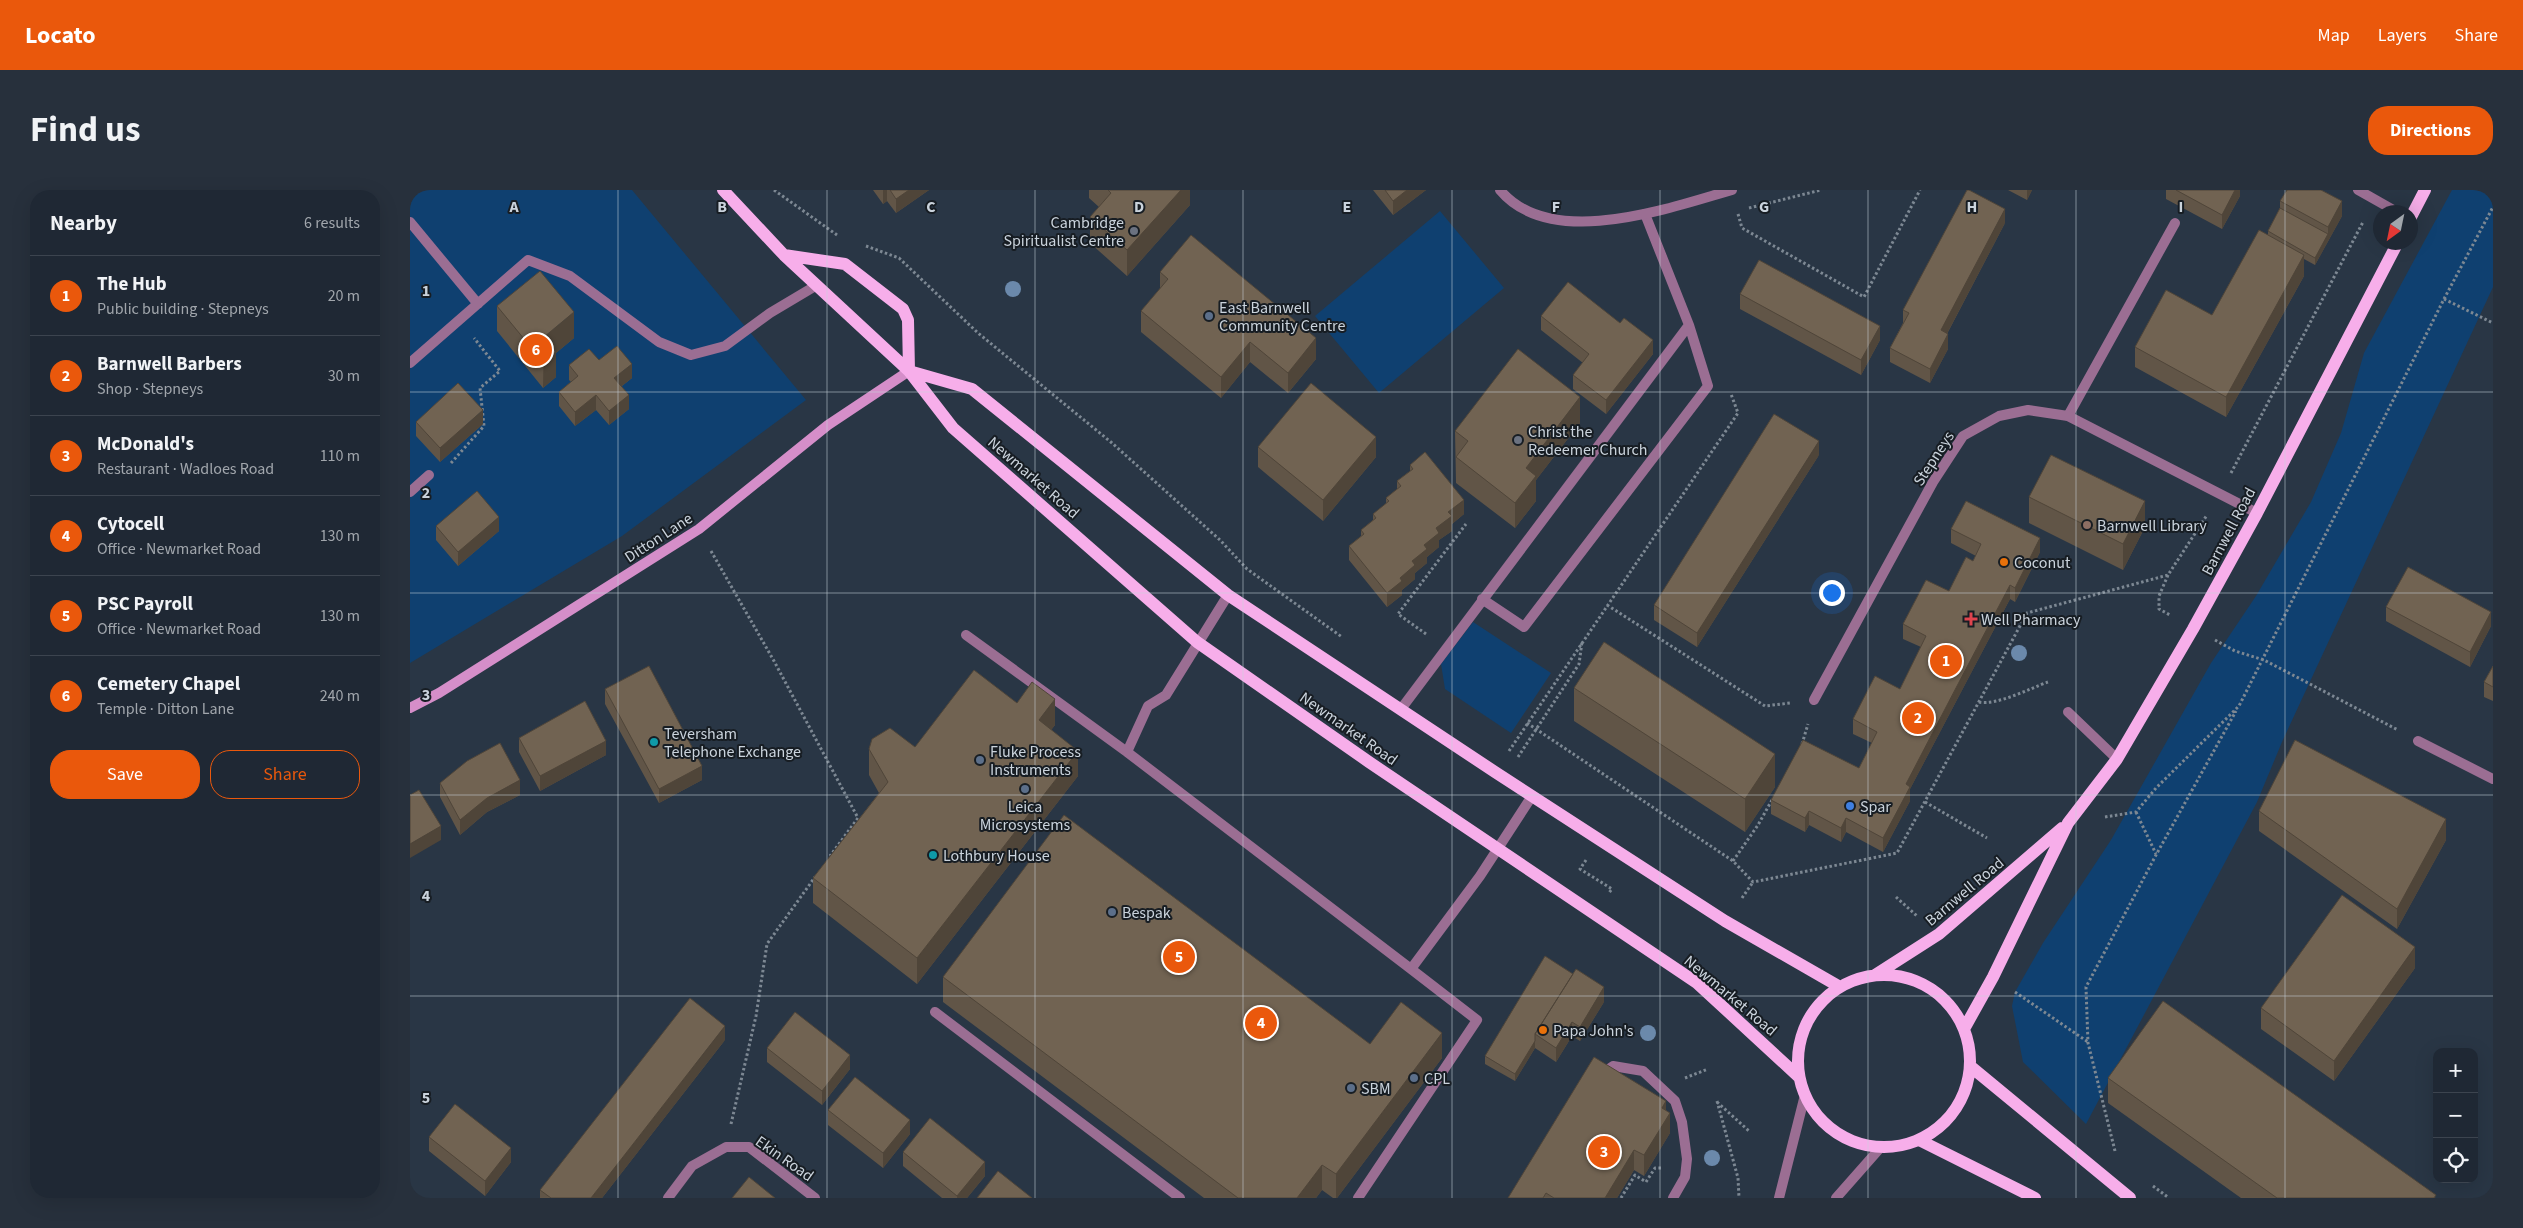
<!DOCTYPE html>
<meta charset="utf-8">
<style>
:root{--surface:#1f2834;--page:#27303c;--text:#f1f3f6;--muted:#a1a6ac;--line:#3c444f;--accent:#ea580c}
body{margin:0;font-family:"Source Sans 3",sans-serif;background:var(--page);color:var(--text)}
.controls{position:absolute;right:15px;bottom:15px;display:grid;overflow:hidden;border-radius:10px;box-shadow:0 5px 20px #0002}
.controls button{width:45px;height:45px;display:grid;place-items:center;padding:0;border:0;border-bottom:1px solid var(--line);background:var(--surface);color:var(--text);font:25px sans-serif}
.compass{position:absolute;left:1963px;top:15px;width:45px;height:45px;border-radius:50%;background:var(--surface);box-shadow:0 5px 20px #0002;rotate:213deg}
.you{position:absolute;left:1421px;top:402px;width:18px;height:18px;margin:-12px;border:4px solid #fff;border-radius:50%;background:#1a73e8;box-shadow:0 0 0 8px #1a73e833}
.badge{display:grid;place-items:center;width:32px;height:32px;border-radius:50%;background:var(--accent);color:#fff;font-size:16px;font-weight:700}
.pin{position:absolute;translate:-50% -50%;border:2px solid #fff;box-shadow:0 1px 5px #0006}
.list{margin:0;padding:0;list-style:none}
h2{display:flex;justify-content:space-between;align-items:center;height:65px;margin:0;padding:0 20px;font-size:21px}
h2 small{font-size:16px;font-weight:400;color:var(--muted)}
.list li{display:grid;grid-template-columns:32px 1fr auto;gap:15px;align-items:center;box-sizing:border-box;height:80px;padding:0 20px;border-top:1px solid var(--line)}
.list b{display:block;font-size:19px;white-space:nowrap}
.list p{margin:0;font-size:16px;white-space:nowrap;color:var(--muted)}
.list em{font-size:16px;font-style:normal;color:var(--muted)}
.actions{display:flex;gap:10px;padding:15px 20px}
.actions a{flex:1;padding:11px 0;border:1px solid var(--accent);border-radius:20px;text-align:center;font-size:18px;color:var(--accent)}
.actions .main{background:var(--accent);color:#fff}
.icon{flex:none;width:28px;height:28px;fill:none;stroke:currentColor;stroke-width:2;stroke-linecap:round;stroke-linejoin:round}
.map{position:relative;flex:none;width:2083px;height:1008px;overflow:hidden;border-radius:20px}
header{display:flex;align-items:center;gap:30px;box-sizing:border-box;height:70px;padding:0 25px;background:var(--accent);color:#fff}
header strong{font-size:24px}
nav{display:flex;gap:28px;margin-inline-start:auto;font-size:18px}
.intro{display:flex;align-items:center;justify-content:space-between;box-sizing:border-box;height:120px;padding:0 30px}
h1{margin:0;font-size:35px}
.button{padding:12px 22px;border-radius:20px;background:var(--accent);color:#fff;font-size:18px;font-weight:700}
main{display:flex;gap:30px;padding:0 30px}
aside{flex:1;background:var(--surface);border-radius:20px;box-shadow:0 5px 20px #0002}
.map>svg:first-child{display:block}
</style>
<header>
<strong>Locato</strong>
<nav><a>Map</a><a>Layers</a><a>Share</a></nav>
</header>
<div class="intro"><h1>Find us</h1><a class="button">Directions</a></div>
<main>
<aside>
<h2>Nearby<small>6 results</small></h2>
<ul class="list">
<li><span class="badge">1</span><div><b>The Hub</b><p>Public building · Stepneys</p></div><em>20 m</em></li>
<li><span class="badge">2</span><div><b>Barnwell Barbers</b><p>Shop · Stepneys</p></div><em>30 m</em></li>
<li><span class="badge">3</span><div><b>McDonald's</b><p>Restaurant · Wadloes Road</p></div><em>110 m</em></li>
<li><span class="badge">4</span><div><b>Cytocell</b><p>Office · Newmarket Road</p></div><em>130 m</em></li>
<li><span class="badge">5</span><div><b>PSC Payroll</b><p>Office · Newmarket Road</p></div><em>130 m</em></li>
<li><span class="badge">6</span><div><b>Cemetery Chapel</b><p>Temple · Ditton Lane</p></div><em>240 m</em></li>
</ul>
<div class="actions"><a class="main">Save</a><a>Share</a></div>
</aside>
<div class="map">
<svg width="2083" height="1008" viewBox="0 0 2083 1008">
<rect width="100%" height="100%" fill="#293645"/>
<!-- green -->
<path fill="#0f4070" d="M0 0H222L396 210 212 346 0 473Z
M2042 0H2083V97L1872 552 1847 612 1676 934 1613 872 1602 816 1605 802 1633 753 1701 650 1801 473 1846 406 1901 312 1931 243 1954 163Z
M1030 21 1094 98 969 203 905 126Z
M1063 432 1141 483 1101 543 1035 499 1031 474Z"/>
<g fill="none" stroke-linecap="round" stroke-linejoin="round">
<!-- path -->
<path stroke="#7d8893" stroke-width="3" stroke-dasharray="2.5 2.5" stroke-linecap="butt" d="M364 0 427 45
M1339 18 1411 0
M1328 24 1332 38 1454 107 1510 0
M456 56 489 68 568 143 702 253 810 350 837 379 932 447
M2034 109 2083 133
M41 273 74 236 70 198 90 181 64 148
M1821 283 1953 32
M301 361 364 471 448 628 420 666
M1758 385 1749 406V419L1760 425
M1197 415 1355 516 1380 513
M1016 444 988 424 1056 334
M1805 450 1825 461 1854 470 1988 540
M1569 512C1586 516 1621 498 1638 492
M1117 533 1323 671 1343 692 1487 663 1617 423 1758 385 1797 325
M1392 554 1398 534
M1099 561 1328 223 1321 204
M1108 567 1169 474 1172 452
M1515 612 1577 648
M1726 622 1746 664
M1695 627 1726 622 1746 598 1829 516 2034 109 2083 17
M1176 670 1170 679 1202 699 1198 704
M1323 671 1348 635 1362 610
M1486 707 1507 726
M1332 708 1343 692
M1605 802 1678 852
M1275 888 1298 879
M1307 911 1328 988 1329 1008
M1307 912 1339 941
M321 934 346 826 357 754 405 687
M1705 961 1678 853 1676 797 1746 665 1826 521
M1743 996 1759 1008
M1211 1008 1225 985 1236 992 1245 978H1251"/>
<!-- lane -->
<path stroke="#9b6e93" stroke-width="10" d="M1948 0 1987 22
M0 32 68 114
M0 173 118 70 160 86 249 152 281 165 315 156 360 123 407 95
M1658 226 1765 33
M0 302 19 285
M818 405 756 505 738 516 717 562 1001 779 1070 686 1122 606
M1072 409 1114 437 1298 196 1279 135 1235 24
M556 445 717 562
M991 519 1279 135
M1658 522 1707 569
M525 822 770 1008
M1190 885 1203 876 1233 881 1265 911 1272 932 1277 969 1275 987 1263 1008
M948 1008 1067 830 1001 779"/>
<!-- street -->
<path stroke="#9b6e93" stroke-width="10" d="M1090 0C1141 61 1259 18 1322 0
M1404 510 1523 292 1553 246 1589 226 1618 220 1658 226 1847 323
M2008 551 2083 589
M258 1008 282 976 316 957H339L405 1008
M1369 1008 1395 905
M1426 1008 1471 957"/>
<!-- secondary -->
<path stroke="#d58ec9" stroke-width="10" d="M0 518 29 503 289 339 418 235 499 181"/>
<!-- primary -->
<path stroke="#f7aeea" stroke-width="12" d="M313 0 374 65 499 181 543 238 787 452 959 572 1287 793 1389 887
M2000 29 2015 0
M374 65 435 74 493 119 498 130 499 181
M499 181 562 199 818 405 1085 582 1315 731 1430 797
M1465 785 1529 744 1652 638
M1388 871a86 86 0 1 1 172 0a86 86 0 1 1-172 0Z
M1554 839 1583 787 1658 633 1707 569 1783 439 1847 323 1988 52
M1560 876 1720 1008
M1509 950 1625 1008"/>
</g>
<!-- trees -->
<g fill="#6b89ab">
<circle cx="603" cy="99" r="8"/>
<circle cx="1609" cy="463" r="8"/>
<circle cx="1238" cy="843" r="8"/>
<circle cx="1302" cy="968" r="8"/>
</g>
<!-- wall -->
<path fill="#615547" d="M463 0H519L486 23 477 11 473 14Z
M679 0H780V15L717 86 680 53V27L689 17 679 8Z
M963 0H1016L983 25Z
M1598 0H1622L1617 10Z
M1756 0H1830V6L1812 39 1756 9Z
M1870 11 1932 26 1905 75 1894 69V86L1816 227 1725 177V157L1802 125 1858 45V41L1870 18Z
M1595 33 1537 144 1538 159 1520 193 1480 172V158L1493 133V120Z
M750 82 906 169 878 203 840 172 811 208 731 142V121L750 99Z
M1330 104 1470 150 1451 185 1330 119Z
M87 116 164 148 146 163V187L133 198 87 141Z
M1131 126 1243 164 1196 224 1163 199V185L1173 173 1131 140Z
M189 170 222 188 212 196 219 219 199 235 186 220 165 236 149 216V202L161 192 159 190V175Z
M6 232 73 234 30 272 6 246Z
M1170 233 1126 290V311L1105 338 1046 293 1045 241Z
M848 257 966 267 913 331 848 277Z
M1409 265 1287 457 1244 430V415Z
M1000 275 1054 324 1042 334V341L1029 350V357L1017 367V373L1005 383V389L992 400V405L977 417 939 370V356L951 346V340L963 330V324L976 314V308L987 299V291L1000 281Z
M1619 307 1735 337 1713 380 1619 333Z
M26 336 89 341 48 376 26 350Z
M1541 339 1630 362 1605 412 1600 409 1500 599V611L1473 662 1436 642 1431 652 1399 635 1395 642 1361 624V610L1449 578 1462 553 1443 544V529L1490 499 1511 457 1493 449V434L1539 401 1563 371 1566 366 1541 353Z
M1976 417 2081 436 2060 477 1976 431Z
M2083 476V511L2074 507V492Z
M1164 498 1365 597 1335 642 1164 531Z
M195 499 292 590 249 613 195 514Z
M607 513 645 535 641 540 668 586 507 794 403 713V688L469 603 459 585V559L505 557Z
M109 548 196 565 130 601 109 562Z
M30 593 110 605 77 622 50 645 30 607Z
M1849 621 2036 650 1987 739 1849 641Z
M2005 778 1924 891 1851 839V818Z
M533 787 960 854 1032 868 927 1008H923L912 1000 906 1008H794L533 812Z
M1194 812 1170 851 1162 846 1146 872 1125 858 1105 891 1075 874V866Z
M315 850 192 1008H130V1000Z
M357 858 440 879 412 915 357 872Z
M1698 888 2026 1008H1831L1698 913Z
M418 920 500 944 473 978 418 935Z
M1256 921 1260 943 1234 986 1224 980 1207 1008H1098Z
M19 947 101 972 75 1006 19 961Z
M493 962 575 986 557 1008H532L493 976Z"/>
<!-- shaded-wall -->
<path fill="#4f4539" d="M473 0H477V11L473 14Z
M499 0H519L486 23V9Z
M771 0H780V15L717 86V60Z
M997 0H1016L983 25V11Z
M1617 0H1622L1617 10Z
M1825 0H1830V6L1812 39V25Z
M1932 11V26L1905 75V68L1918 44V37Z
M1595 19V33L1531 155V140Z
M1894 65V86L1816 227V207Z
M164 122V148L146 163V187L133 198 134 147Z
M1470 136V150L1451 185V170Z
M1538 144V159L1520 193V179Z
M906 148V169L878 203V183Z
M1243 150V164L1196 224V210Z
M840 152V172L811 208V187Z
M222 174V188L204 202V188Z
M186 205V220L165 236V222Z
M219 205V219L199 235V221Z
M1170 207V233L1126 290V311L1105 338V313L1116 278Z
M73 220V234L30 272V258Z
M966 247V267L913 331V310Z
M1409 251V265L1287 457V443Z
M1054 310V324L1042 334V341L1029 350V357L1017 367V373L1005 383V389L992 400V405L977 417V403L1038 322Z
M1735 311V337L1713 380V354Z
M89 327V341L48 376V362Z
M1630 348V362L1605 412V398Z
M1600 395V409L1500 599V611L1473 662V648L1496 594Z
M2081 422V436L2060 477V462Z
M645 509V535L629 556V530Z
M196 551V565L130 601V586Z
M668 561V586L507 794V768Z
M1365 564V597L1335 642V609Z
M292 576V590L249 613V599Z
M110 590V605L77 622 50 645V630L77 608Z
M1399 621V635L1395 642V628Z
M1436 628V642L1431 652V638Z
M2036 629V650L1987 739V719Z
M31 636V650L0 668V654Z
M2005 757V778L1924 891V871Z
M1194 797V812L1170 851V837Z
M1162 832V846L1146 872V858Z
M315 836V850L192 1008H181Z
M1032 843V868L927 1008H926V984Z
M1125 851V858L1105 891V884Z
M440 865V879L412 915V901Z
M1256 911V929L1260 923V943L1234 986V965L1252 918Z
M500 930V944L473 978V963Z
M101 958V972L75 1006V991Z
M1224 960V980L1207 1008H1195Z
M575 972V986L557 1008H547V1006Z
M912 975V1000L906 1008H887Z"/>
<!-- building -->
<path fill="#716352" stroke="#4f4539" d="M480 0H499L486 9Z
M698 0H771L717 60 680 27 701 3Z
M975 0H997L983 11Z
M1557 0H1559L1595 19 1531 140 1538 144 1520 179 1480 158 1499 123 1493 120Z
M1766 0H1825L1812 25Z
M1877 0H1911L1932 11 1918 37 1870 11Z
M1870 18 1918 44 1905 68 1858 41Z
M1849 40 1894 65 1816 207 1725 157 1756 100 1802 125Z
M781 45 906 148 878 183 840 152 811 187 731 121 758 89 750 82Z
M1349 70 1470 136 1451 170 1330 104Z
M130 81 164 122 134 147 146 162 133 172 87 116Z
M1158 92 1210 133 1214 128 1243 150 1196 210 1163 185 1179 164 1131 126Z
M207 156 222 174 204 188 219 205 199 221 186 205 165 222 149 202 168 186 159 175 179 159 189 170Z
M1108 159 1170 207 1116 278 1126 286 1105 313 1046 267 1058 251 1045 241Z
M48 193 73 220 30 258 6 232Z
M901 193 966 247 913 310 848 257Z
M1364 224 1409 251 1287 443 1244 415Z
M1015 262 1054 310 1038 322 1042 326 1026 338 1029 343 1014 355 1017 359 1002 371 1005 375 990 388 992 391 977 403 939 356 954 344 951 340 966 328 963 324 979 311 976 308 991 296 987 291 1003 279 1000 275Z
M1641 265 1735 311 1713 354 1619 307Z
M67 301 89 327 48 362 26 336Z
M1556 311 1630 348 1605 398 1600 395 1547 496 1496 594 1500 597 1473 648 1436 628 1431 638 1399 621 1395 628 1361 610 1393 550 1449 578 1467 542 1443 529 1465 486 1490 499 1516 446 1493 434 1516 390 1539 401 1556 367 1563 371 1571 354 1541 339Z
M1998 377 2081 422 2060 462 1976 417Z
M1194 452 1365 564 1335 609 1164 498Z
M239 476 292 576 249 599 195 499Z
M2083 476V497L2074 492Z
M564 480 607 513 622 492 645 509 629 530 668 561 507 768 403 688 478 592 459 559 462 549 480 538 505 557Z
M175 511 196 551 130 586 109 548Z
M1885 550 2036 629 1987 719 1849 621Z
M90 553 110 590 77 608 50 630 30 593 57 571Z
M9 600 31 636 0 654V605Z
M654 625 960 854 991 812 1032 843 926 984 912 975 887 1008H828L533 787Z
M1932 705 2005 757 1924 871 1851 818Z
M1135 766 1163 784 1125 844V851L1105 884 1075 866Z
M1166 779 1194 797 1170 837 1162 832 1146 858 1125 844Z
M280 808 315 836 181 1008H141L130 1000Z
M1753 811 2026 1005 2024 1008H1867L1698 888Z
M385 822 440 865 412 901 357 858Z
M1184 867 1256 911 1252 918 1260 923 1234 965 1224 960 1195 1008H1144L1136 1003 1133 1008H1098Z
M445 887 500 930 473 963 418 920Z
M45 914 101 958 75 991 19 947Z
M520 928 575 972 547 1006 493 962Z
M588 981 622 1008H567Z
M339 987 365 1008H322Z"/>
<!-- grid -->
<path fill="none" stroke="#cad3dc" stroke-width="1" stroke-opacity="0.55" d="M208 0V1008M417 0V1008M625 0V1008M833 0V1008M1042 0V1008M1250 0V1008M1458 0V1008M1666 0V1008M1875 0V1008M0 202H2083M0 403H2083M0 605H2083M0 806H2083"/>
<!-- markers -->
<g fill="#6b7280" stroke="#171d23" stroke-width="2">
<circle cx="724" cy="41" r="5"/>
<circle cx="1108" cy="250" r="5"/>
</g>
<g fill="#5c6f8a" stroke="#171d23" stroke-width="2">
<circle cx="799" cy="126" r="5"/>
<circle cx="570" cy="570" r="5"/>
<circle cx="615" cy="599" r="5"/>
<circle cx="702" cy="722" r="5"/>
<circle cx="1004" cy="888" r="5"/>
<circle cx="941" cy="898" r="5"/>
</g>
<circle fill="#8d6e63" stroke="#171d23" stroke-width="2" cx="1677" cy="335" r="5"/>
<g fill="#e8710a" stroke="#171d23" stroke-width="2">
<circle cx="1594" cy="372" r="5"/>
<circle cx="1133" cy="840" r="5"/>
</g>
<path fill="#e0444e" stroke="#171d23" stroke-width="2" d="M1558.5 421.5h5v5h5v5h-5v5h-5v-5h-5v-5h5z"/>
<g fill="#0f9aa8" stroke="#171d23" stroke-width="2">
<circle cx="244" cy="552" r="5"/>
<circle cx="523" cy="665" r="5"/>
</g>
<circle fill="#3f7fe0" stroke="#171d23" stroke-width="2" cx="1440" cy="616" r="5"/>
<g text-anchor="middle" stroke-width="4" stroke-linejoin="round" paint-order="stroke">
<!-- poi labels -->
<g font-size="16" fill="#cad3dc" stroke="#171d23" text-anchor="start">
<text x="714" y="38" text-anchor="end">Cambridge<tspan x="714" dy="18">Spiritualist Centre</tspan></text>
<text x="809" y="123">East Barnwell<tspan x="809" dy="18">Community Centre</tspan></text>
<text x="1118" y="247">Christ the<tspan x="1118" dy="18">Redeemer Church</tspan></text>
<text x="1687" y="341">Barnwell Library</text>
<text x="1604" y="378">Coconut</text>
<text x="1571" y="435">Well Pharmacy</text>
<text x="254" y="549">Teversham<tspan x="254" dy="18">Telephone Exchange</tspan></text>
<text x="580" y="567">Fluke Process<tspan x="580" dy="18">Instruments</tspan></text>
<text x="615" y="622" text-anchor="middle">Leica<tspan x="615" dy="18">Microsystems</tspan></text>
<text x="1450" y="622">Spar</text>
<text x="533" y="671">Lothbury House</text>
<text x="712" y="728">Bespak</text>
<text x="1143" y="846">Papa John's</text>
<text x="1014" y="894">CPL</text>
<text x="951" y="904">SBM</text>
</g>
<!-- street labels -->
<g font-size="16" fill="#cad3dc" stroke="#171d23">
<text transform="translate(1523 268) rotate(-57)" y="6">Stepneys</text>
<text transform="translate(624 287) rotate(41)" y="6">Newmarket Road</text>
<text transform="translate(1818 341) rotate(-62)" y="6">Barnwell Road</text>
<text transform="translate(248 347) rotate(-33)" y="6">Ditton Lane</text>
<text transform="translate(939 538) rotate(35)" y="6">Newmarket Road</text>
<text transform="translate(1554 701) rotate(-40)" y="6">Barnwell Road</text>
<text transform="translate(1321 805) rotate(40)" y="6">Newmarket Road</text>
<text transform="translate(375 968) rotate(35)" y="6">Ekin Road</text>
</g>
</g>
<g font-size="16" text-anchor="middle" font-weight="bold" fill="#cad3dc" stroke="#171d23" stroke-width="4" stroke-linejoin="round" paint-order="stroke">
<text x="104" y="22">A</text>
<text x="312" y="22">B</text>
<text x="521" y="22">C</text>
<text x="729" y="22">D</text>
<text x="937" y="22">E</text>
<text x="1146" y="22">F</text>
<text x="1354" y="22">G</text>
<text x="1562" y="22">H</text>
<text x="1771" y="22">I</text>
<text x="16" y="106">1</text>
<text x="16" y="308">2</text>
<text x="16" y="510">3</text>
<text x="16" y="711">4</text>
<text x="16" y="913">5</text>
</g>
</svg>
<div class="controls">
<button>+</button>
<button>−</button>
<button><svg class="icon" aria-label="locate" viewBox="0 0 24 24"><circle cx="12" cy="12" r="6"/><path d="M12 2v4M12 18v4M2 12h4M18 12h4"/></svg></button>
</div>
<svg class="compass" viewBox="-18 -18 36 36"><path d="M0-13l5 13h-10z" fill="#e53935"/><path d="M0 13l5-13h-10z" fill="#a1a6ac"/></svg>
<div class="you"></div>
<div class="pin badge" style="left:1536px;top:471px">1</div>
<div class="pin badge" style="left:1508px;top:528px">2</div>
<div class="pin badge" style="left:1194px;top:962px">3</div>
<div class="pin badge" style="left:851px;top:833px">4</div>
<div class="pin badge" style="left:769px;top:767px">5</div>
<div class="pin badge" style="left:126px;top:160px">6</div>
</div>
</main>
